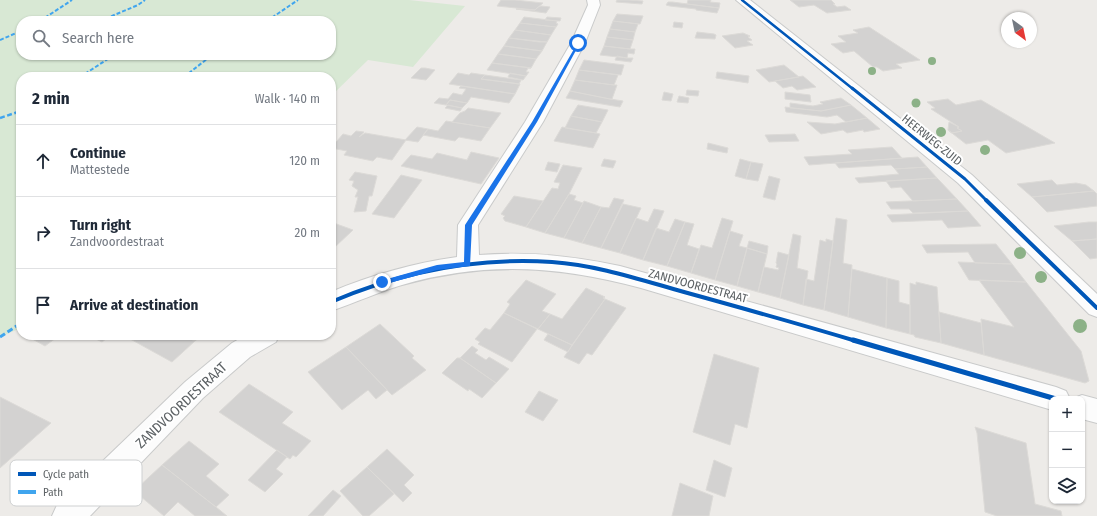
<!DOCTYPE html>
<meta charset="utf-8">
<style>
:root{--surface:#fff;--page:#f6f6f7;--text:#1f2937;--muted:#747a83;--line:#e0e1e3}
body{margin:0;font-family:"Fira Sans Condensed",sans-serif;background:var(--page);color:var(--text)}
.controls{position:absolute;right:12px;bottom:12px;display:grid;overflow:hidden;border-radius:8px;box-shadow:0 1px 3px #0004}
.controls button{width:36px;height:36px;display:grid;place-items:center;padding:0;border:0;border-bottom:1px solid var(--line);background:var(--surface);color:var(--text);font:20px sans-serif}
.compass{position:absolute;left:1001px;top:12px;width:36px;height:36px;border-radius:50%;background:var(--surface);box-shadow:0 1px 3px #0004;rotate:147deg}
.stop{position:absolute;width:12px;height:12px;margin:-9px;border:3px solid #1a73e8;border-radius:50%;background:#fff}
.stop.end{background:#1a73e8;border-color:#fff;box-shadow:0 1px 4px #0008}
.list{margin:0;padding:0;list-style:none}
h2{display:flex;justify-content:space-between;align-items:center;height:52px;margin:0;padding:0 16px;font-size:17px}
h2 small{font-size:13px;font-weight:400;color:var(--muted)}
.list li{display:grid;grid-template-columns:26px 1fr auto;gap:12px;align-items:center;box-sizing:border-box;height:72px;padding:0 16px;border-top:1px solid var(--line)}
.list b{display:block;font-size:15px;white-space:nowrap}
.list p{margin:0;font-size:13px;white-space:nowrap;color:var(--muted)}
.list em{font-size:13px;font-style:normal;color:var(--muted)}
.icon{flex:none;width:22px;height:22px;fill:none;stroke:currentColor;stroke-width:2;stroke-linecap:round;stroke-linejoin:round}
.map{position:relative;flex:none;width:1097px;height:516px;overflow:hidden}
.search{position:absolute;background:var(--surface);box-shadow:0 1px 3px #0004;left:16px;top:16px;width:320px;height:44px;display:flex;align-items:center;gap:10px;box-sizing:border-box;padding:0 14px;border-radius:16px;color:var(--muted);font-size:15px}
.panel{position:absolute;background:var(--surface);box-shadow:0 1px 3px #0004;left:16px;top:72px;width:320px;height:268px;border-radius:16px}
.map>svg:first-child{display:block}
</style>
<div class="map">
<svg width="1097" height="516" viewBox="0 0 1097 516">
<rect width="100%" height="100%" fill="#edebe8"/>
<!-- green -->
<path fill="#d8e8d4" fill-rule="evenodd" d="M0 0H409L465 6 413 67 368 60 331 96V77H21V328L0 337ZM21 21H331V55H21Z"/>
<!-- building -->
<path fill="#d3d2d1" stroke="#dcdad7" d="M501 0H515L543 3 535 10 497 6Z
M617 0H629L643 1 642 4 616 2Z
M688 0H711L710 2 720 3 719 8 687 4Z
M790 0H831L835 4H833L837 7 845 6 851 10 827 13 814 5 799 7Z
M668 2H672L719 8 717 13 696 10V9L670 6 666 5Z
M541 6 550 7 546 13 516 9 535 10 538 7Z
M617 14 643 16 640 24 613 21Z
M524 17 557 21 556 23 558 24 556 27 520 23Z
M547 17 561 18 560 21 545 20Z
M613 21 638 24 635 32 610 29Z
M674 22 683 23 682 28 673 27Z
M520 23 556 27 551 35 515 30Z
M869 27 920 60 896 64 902 68 883 71 877 67H873L854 51 843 53 831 44 846 42 838 36 858 33 853 30Z
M610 29 635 32 633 40 607 37Z
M515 30 551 35 547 42 509 38Z
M697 32 714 34 716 35 715 39 695 38Z
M743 33 750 36 748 37 752 40 747 41 753 45 735 48 722 36Z
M607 37 633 40 630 49 604 46Z
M509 38 539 42H547L542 51 504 46Z
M504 46 542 51 536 59 498 54Z
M604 46 630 49H635L634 54 628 53 627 58 600 55Z
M498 54 529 58 536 59 531 68 492 63Z
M617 56 627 58H633L631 62 615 60Z
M584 60 624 65 621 75 579 70Z
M492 63 531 68H528L526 72H529L526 76 487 70Z
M784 65 799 77 769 82 756 70Z
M421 68H425L435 70 426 80 411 78Z
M579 70 618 75 614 85 575 80Z
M717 72 749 76 748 83 716 78Z
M458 73 469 75 471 73 485 75 481 79 520 84 515 94 449 84Z
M510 73 526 76 523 80 508 77Z
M485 75 521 80 519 84 481 79Z
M803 76 816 87 797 90 792 86 783 88 775 81Z
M575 80 614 85H617L612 99H610L570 91Z
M461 86 515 94 509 103 471 97 467 103 450 100 446 105 434 103 439 98 448 99 453 93 462 95 466 89 459 88Z
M687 90 699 91 698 96 686 95Z
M570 91 610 99 623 101 620 107 566 98Z
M664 92 673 94 671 101 662 100Z
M785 92 810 95 811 102 785 99Z
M679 96 689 98 688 103 677 102Z
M841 98 851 105 821 111 790 108V103L813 106 823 104 820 102Z
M948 99 956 105 981 100 1055 143 1006 153 988 140 966 144 948 130 952 133 962 131 957 128 959 127 931 109 935 108 927 102Z
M450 100 467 103 462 108 446 105Z
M448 105 462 108 460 111 445 108Z
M578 105 608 110 602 122 571 116Z
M851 105 867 118 846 122 837 115 827 117 786 112 785 107 821 111Z
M468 108 501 113 490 128 452 122 460 113 465 111Z
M571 116 602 122 596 133 565 128Z
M867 118 880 129 864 132 863 130 847 133 843 130 821 134 807 122 835 124Z
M446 121 452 122 490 128 481 141 459 137 455 141 423 135 428 129 438 131Z
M949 122 959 127 957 128 962 131 952 133 948 130Z
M417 127 428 129 418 142 405 140Z
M562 127 596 133 600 134 593 148 554 141Z
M356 131 364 132 359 137 365 133 406 140 392 160 377 157 373 161 344 155 347 151 331 148 343 134 351 136Z
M795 134 799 141 769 142 765 135Z
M708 143 728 148 727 153 707 149Z
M892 147 902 158 809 165 804 157 852 154 848 150Z
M471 152 499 158 481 184 401 166 411 155 432 159 437 153 467 160Z
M918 157 927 167 895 169 891 165 839 168 835 163Z
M604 159 616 161 613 168 601 166Z
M740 159 751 162 746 179 735 176Z
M548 162 560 164 557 172 545 170Z
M751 162 763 164 758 181 746 179Z
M563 165 582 168 569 194 545 233 526 227 552 188 558 189 560 183 554 182Z
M927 167 937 178 859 183 855 178 899 174 895 169Z
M355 172 377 176 372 196H369L366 211 354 212 358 197H355L358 190 352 186 354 181 349 180Z
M401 175 422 180 394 218 372 214Z
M769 176 780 179 775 200 763 197Z
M937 178 957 199 913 201 901 187 891 188 886 181Z
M1052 180 1057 185 1076 183 1086 185 1094 191 1032 197 1017 184Z
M1094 191 1097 194V206L1047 212 1032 197Z
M569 194 576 196 574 200 583 203 564 238 545 233Z
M514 196 543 201 526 227 505 221 503 218 505 216 501 214Z
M614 198 624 200 601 248 582 243 601 207 609 208Z
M957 199 968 211 913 213 909 209H891L886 202Z
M584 201 601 207 582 243 564 238Z
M623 204 641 208 620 253 601 248Z
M654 209 664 211 643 260 620 253 636 218 648 222Z
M968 211 981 226 948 228 942 220 892 222 887 215Z
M722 218 733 221 715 280 691 273 701 245 712 248Z
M836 218 847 220 843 263 852 265 848 317 824 310Z
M675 219 685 222 667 266 643 260 656 228 669 232Z
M331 222 353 230 335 247 331 245Z
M685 222 694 224 687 245 699 249 691 273 667 266Z
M1089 222H1097V239L1072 241 1054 226Z
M730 231 743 235 739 246 747 248 737 286 715 280Z
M793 234 801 236 797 268 808 271 803 305 780 298Z
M826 239 833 241 824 310 803 305 806 279 814 281 820 240 826 242Z
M1097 239V258L1090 259 1072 241Z
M749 241 768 246 767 254 747 248Z
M996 244 1012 264 975 263 968 252 927 253 922 245Z
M747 248 767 254 758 292 737 286Z
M778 252 789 255 780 298 758 292 764 267 778 270 779 268 776 267 777 264 776 263Z
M958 262 1012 264 1026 282 969 280Z
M852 269 887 278 886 328 848 317Z
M887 278 899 281V302L910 305V334L886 328Z
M526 280 556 294 542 311 550 314 538 329 504 313 510 304 507 302Z
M979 280 1026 282 1081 351 1089 381 1085 383 984 355 981 319 1014 327Z
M916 282 937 287 941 343 915 337 914 335 910 334V283L916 285Z
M586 288 605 297 603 298 605 299 572 345 538 329 550 314 562 319Z
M605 299 626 308 592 355 587 353 579 364 564 357Z
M939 312 981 323 984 355 941 343Z
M504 313 537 329 512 362 478 344 480 342 475 339 485 328 490 330Z
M380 324 414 356 412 358 426 370 392 395 346 347Z
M548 334 572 345 568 352 544 340Z
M25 335H60L45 346Z
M88 335H111L102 342Z
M123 335H182L195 341 172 362Z
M182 335H202L195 341Z
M472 346 478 350 475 353 486 360 489 357 509 369 496 383 460 358Z
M346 347 387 390 376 399 368 390 342 410 308 372Z
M714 354 759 368 747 428 735 424 730 445 693 432Z
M457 358H460L496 383 482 398 469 389 468 391 442 373Z
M249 384 293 412 282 423 311 441 296 457 293 455 290 459 219 412Z
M539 391 558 400 543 421 525 412Z
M0 397 51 423 0 468Z
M975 427 1026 443 1035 504 1061 511 1062 516H997L985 512 977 433Z
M189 441 219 464 206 476 229 495 216 507 162 465Z
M387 449 414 475 404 485 412 493 403 502 367 467Z
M277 450 287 457 276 469 283 474 265 492 248 480Z
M714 460 732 468 725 497 706 490Z
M162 465 216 507 227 516H195L178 502 164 516 134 491Z
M367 467 394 494 369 516H363L340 491Z
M680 483 713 496 709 516H672Z
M333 490 341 496 323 516H308Z"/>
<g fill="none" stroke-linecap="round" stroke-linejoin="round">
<!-- minor casing -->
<g stroke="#c9caca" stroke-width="2">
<path id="minor" d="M587 0H599L600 5 585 43 543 122 478 225 479 255C527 251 573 256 620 266L1056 387 1066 391 1070 399H1052V410L641 288C559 266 485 261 402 285 378 292 355 303 331 311V292C371 275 414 263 457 257L458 225 525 122 571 43 588 5Z
M246 335H279L276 342 250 357 203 398 90 516H52L57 505 185 382 232 343Z
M1082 395 1097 399V423L1082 419V399H1072Z"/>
</g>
<!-- tertiary casing -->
<g stroke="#c9caca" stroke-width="2">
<path id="tertiary" d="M736 0H750L972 175 1097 294V317L1089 314 958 183Z"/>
</g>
<!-- minor -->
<use href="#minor" fill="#fcfcfc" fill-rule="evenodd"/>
<!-- tertiary -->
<use href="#tertiary" fill="#fcfcfc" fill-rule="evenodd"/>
<!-- quiet-far2 -->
<path stroke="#40a5ee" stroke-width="2" stroke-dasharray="4 2" stroke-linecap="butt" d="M40 21 72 0
M100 21 138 5 145 0
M267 21 298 0
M0 40 21 31
M80 77 114 55
M184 77 212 55"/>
<!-- quiet-far1 -->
<path stroke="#40a5ee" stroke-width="2.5" stroke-dasharray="5 2.5" stroke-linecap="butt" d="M0 118 21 111
M21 201 17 187 21 184"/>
<!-- quiet -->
<path stroke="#40a5ee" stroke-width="3" stroke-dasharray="6 3" stroke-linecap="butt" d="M20 200 21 202
M0 337 21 323"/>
<!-- cycleway-far3 casing -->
<g stroke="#fff" stroke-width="4">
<path id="cycleway-far3" d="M742 0 853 89"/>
</g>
<!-- cycleway-far2 casing -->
<g stroke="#fff" stroke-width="5">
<path id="cycleway-far2" d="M852 88 965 179 987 201"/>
</g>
<!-- cycleway-far1 casing -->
<g stroke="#fff" stroke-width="6">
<path id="cycleway-far1" d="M986 200 1097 308
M331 302C401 272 475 257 552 262 597 265 641 280 684 292 742 308 799 324 856 341"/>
</g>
<!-- cycleway casing -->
<g stroke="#fff" stroke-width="8">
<path id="cycleway" d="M853 340 1056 399"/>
</g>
<!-- cycleway-far3 -->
<use href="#cycleway-far3" stroke="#0057b8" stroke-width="2.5"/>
<!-- cycleway-far2 -->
<use href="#cycleway-far2" stroke="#0057b8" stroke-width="3"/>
<!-- cycleway-far1 -->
<use href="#cycleway-far1" stroke="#0057b8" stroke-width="4"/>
<!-- cycleway -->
<use href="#cycleway" stroke="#0057b8" stroke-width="5"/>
</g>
<!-- trees -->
<g fill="#8cb187">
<circle cx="932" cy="61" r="4"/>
<circle cx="872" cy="71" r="4"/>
<circle cx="916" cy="103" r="4.5"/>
<circle cx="941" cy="132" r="5"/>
<circle cx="985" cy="150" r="5"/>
<circle cx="1020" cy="253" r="6"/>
<circle cx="1041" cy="277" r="6"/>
<circle cx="1080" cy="326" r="7"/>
</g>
<!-- route -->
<path fill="#1a73e8" d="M578 42 580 43 537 122 472 225 470 266 437 270 382 285 380 284V281L437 265 464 262 465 225 532 122Z"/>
<g text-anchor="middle" stroke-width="4" stroke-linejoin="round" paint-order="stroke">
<!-- street labels -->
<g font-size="12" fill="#5d6265" stroke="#fff">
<text transform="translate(932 140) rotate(39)" y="4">HEERWEG-ZUID</text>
<text transform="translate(698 286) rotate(15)" y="4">ZANDVOORDESTRAAT</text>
</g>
<!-- near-street labels -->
<g font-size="14" fill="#5d6265" stroke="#fff">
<text transform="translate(181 405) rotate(-43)" y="5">ZANDVOORDESTRAAT</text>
</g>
</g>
<!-- legend -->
<rect x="10" y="460" width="132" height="46" rx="6" fill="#fff" stroke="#ced0d1" stroke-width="1"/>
<rect x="18" y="472" width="18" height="4" fill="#0057b8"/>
<rect x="18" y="490" width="18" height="4" fill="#40a5ee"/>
<g font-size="11" fill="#5d6265">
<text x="43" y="478">Cycle path</text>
<text x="43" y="496">Path</text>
</g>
</svg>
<div class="controls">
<button>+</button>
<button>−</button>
<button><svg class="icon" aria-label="layers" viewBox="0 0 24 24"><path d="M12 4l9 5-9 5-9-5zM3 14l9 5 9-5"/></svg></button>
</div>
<svg class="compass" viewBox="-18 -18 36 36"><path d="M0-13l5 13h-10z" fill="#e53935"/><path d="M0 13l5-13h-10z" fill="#747a83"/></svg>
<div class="stop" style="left:578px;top:43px"></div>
<div class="stop end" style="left:382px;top:282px"></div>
<div class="search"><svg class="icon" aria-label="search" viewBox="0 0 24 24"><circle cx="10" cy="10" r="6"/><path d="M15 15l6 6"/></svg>Search here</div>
<section class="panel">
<h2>2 min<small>Walk · 140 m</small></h2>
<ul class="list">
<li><svg class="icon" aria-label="ahead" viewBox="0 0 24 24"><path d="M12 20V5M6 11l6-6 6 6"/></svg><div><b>Continue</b><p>Mattestede</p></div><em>120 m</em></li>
<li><svg class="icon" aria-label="right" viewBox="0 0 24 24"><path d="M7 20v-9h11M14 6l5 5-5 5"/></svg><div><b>Turn right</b><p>Zandvoordestraat</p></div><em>20 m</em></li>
<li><svg class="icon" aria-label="arrive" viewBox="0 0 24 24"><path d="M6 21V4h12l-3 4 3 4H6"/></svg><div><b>Arrive at destination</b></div></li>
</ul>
</section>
</div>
